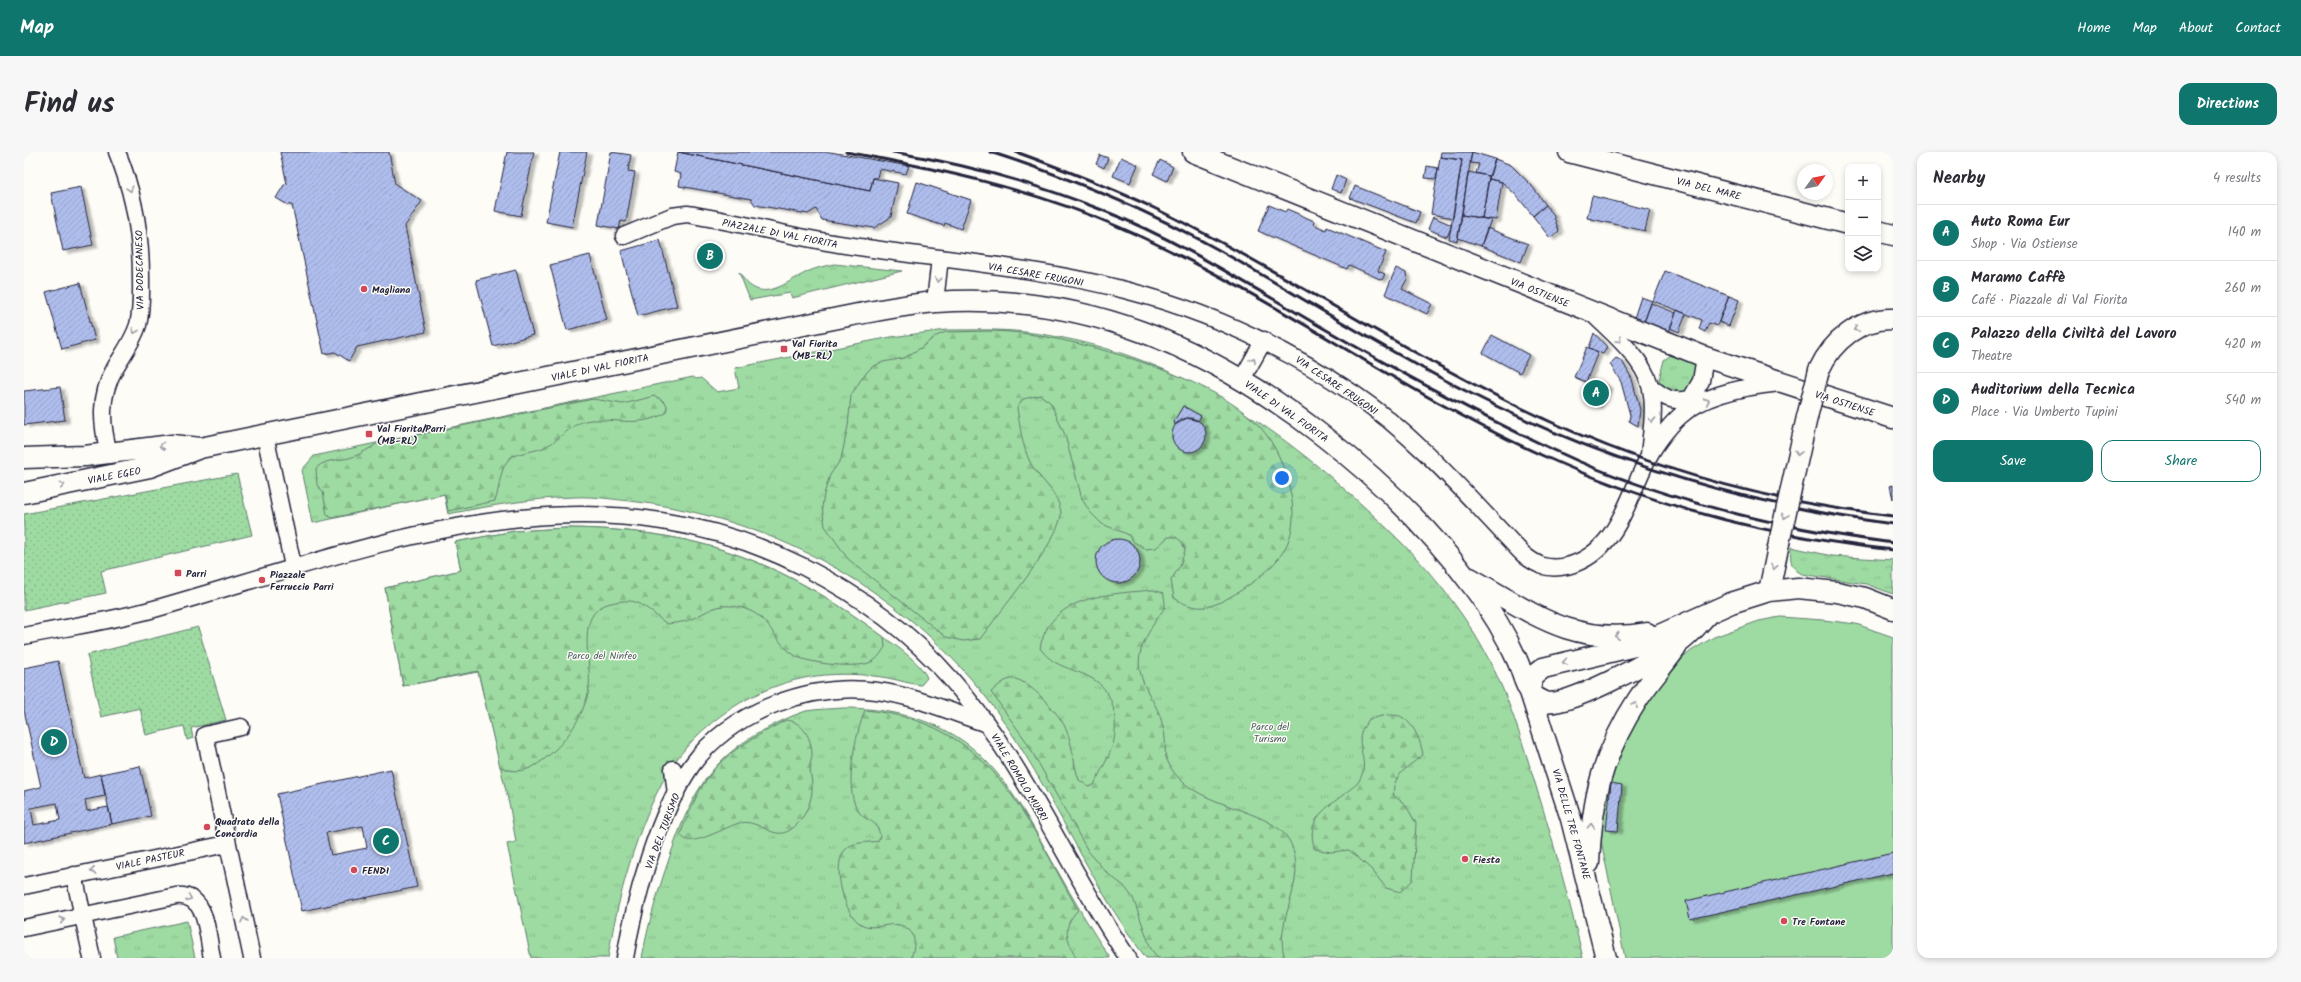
<!DOCTYPE html>
<meta charset="utf-8">
<style>
:root{--surface:#fff;--page:#f7f7f7;--text:#2b2b33;--muted:#7c7c81;--line:#e1e1e2;--accent:#0f766e}
body{margin:0;font-family:Kalam,sans-serif;background:var(--page);color:var(--text)}
.controls{position:absolute;right:12px;top:12px;display:grid;overflow:hidden;border-radius:8px;box-shadow:0 2px 6px #0003}
.controls button{width:36px;height:36px;display:grid;place-items:center;padding:0;border:0;border-bottom:1px solid var(--line);background:var(--surface);color:var(--text);font:20px sans-serif}
.compass{position:absolute;left:1773px;top:12px;width:36px;height:36px;border-radius:50%;background:var(--surface);box-shadow:0 2px 6px #0003;rotate:57deg}
.you{position:absolute;left:1258px;top:326px;width:14px;height:14px;margin:-10px;border:3px solid #fff;border-radius:50%;background:#1a73e8;box-shadow:0 0 0 6px #1a73e833}
.badge{display:grid;place-items:center;width:26px;height:26px;border-radius:50%;background:var(--accent);color:#fff;font-size:13px;font-weight:700}
.pin{position:absolute;translate:-50% -50%;border:2px solid #fff;box-shadow:0 1px 4px #0006}
.list{margin:0;padding:0;list-style:none}
h2{display:flex;justify-content:space-between;align-items:center;height:52px;margin:0;padding:0 16px;font-size:17px}
h2 small{font-size:13px;font-weight:400;color:var(--muted)}
.list li{display:grid;grid-template-columns:26px 1fr auto;gap:12px;align-items:center;box-sizing:border-box;height:56px;padding:0 16px;border-top:1px solid var(--line)}
.list b{display:block;font-size:15px;white-space:nowrap}
.list p{margin:0;font-size:13px;white-space:nowrap;color:var(--muted)}
.list em{font-size:13px;font-style:normal;color:var(--muted)}
.actions{display:flex;gap:8px;padding:12px 16px}
.actions a{flex:1;padding:9px 0;border:1px solid var(--accent);border-radius:12px;text-align:center;font-size:14px;color:var(--accent)}
.actions .main{background:var(--accent);color:#fff}
.icon{flex:none;width:22px;height:22px;fill:none;stroke:currentColor;stroke-width:2;stroke-linecap:round;stroke-linejoin:round}
.map{position:relative;flex:none;width:1869px;height:806px;overflow:hidden;border-radius:12px}
header{display:flex;align-items:center;gap:24px;box-sizing:border-box;height:56px;padding:0 20px;background:var(--accent);color:#fff}
header strong{font-size:19px}
nav{display:flex;gap:22px;margin-inline-start:auto;font-size:14px}
.intro{display:flex;align-items:center;justify-content:space-between;box-sizing:border-box;height:96px;padding:0 24px}
h1{margin:0;font-size:28px}
.button{padding:10px 18px;border-radius:12px;background:var(--accent);color:#fff;font-size:14px;font-weight:700}
main{display:flex;gap:24px;padding:0 24px}
aside{flex:1;background:var(--surface);border-radius:12px;box-shadow:0 2px 6px #0003}
.map>svg:first-child{display:block}
</style>
<header>
<strong>Map</strong>
<nav><a>Home</a><a>Map</a><a>About</a><a>Contact</a></nav>
</header>
<div class="intro"><h1>Find us</h1><a class="button">Directions</a></div>
<main>
<div class="map">
<svg width="1869" height="806" viewBox="0 0 1869 806">
<defs>
<pattern id="grass-tufts" width="24" height="20" patternUnits="userSpaceOnUse"><rect width="24" height="20" fill="#9edba2"/><path d="M3 7l-1-3M5 7V3M7 7l1-3M15 17l-1-3M17 17v-4M19 17l1-3" fill="none" stroke="#88bc8c"/></pattern>
<pattern id="forest-firs" width="22" height="20" patternUnits="userSpaceOnUse"><rect width="22" height="20" fill="#9edba2"/><path d="M5 1l3.5 6h-7zM16 11l3.5 6h-7z" fill="#88bc8c"/></pattern>
<pattern id="garden-dots" width="8" height="8" patternUnits="userSpaceOnUse"><rect width="8" height="8" fill="#9edba2"/><path d="M2 2h.1M6 6h.1" fill="none" stroke="#88bc8c" stroke-width="1.8" stroke-linecap="round"/></pattern>
<pattern id="building-hatch" width="6" height="6" patternUnits="userSpaceOnUse"><rect width="6" height="6" fill="#afbded"/><path d="M-1 1l2-2M0 6l6-6M5 7l2-2" fill="none" stroke="#96a2cc"/></pattern>
<filter id="shadow"><feDropShadow dx="4.5" dy="2.5" stdDeviation="1" flood-color="#0004"/></filter>
</defs>
<rect width="100%" height="100%" fill="#fdfcf7"/>
<filter id="ink" filterUnits="userSpaceOnUse"><feTurbulence type="fractalNoise" baseFrequency=".025" numOctaves="2"/><feDisplacementMap in="SourceGraphic" scale="8" xChannelSelector="R" yChannelSelector="G"/><feConvolveMatrix kernelMatrix="1 2 1 2 8 2 1 2 1" color-interpolation-filters="sRGB"/></filter>
<g filter="url(#ink)">
<!-- grass -->
<path fill="url(#grass-tufts)" stroke="#607e6e" d="M810 112 878 119 768 146 766 141 726 148 715 120C735 154 757 133 783 120 791 116 801 114 810 112Z
M923 178C949 178 975 177 1001 180 1134 195 1241 264 1337 352 1387 397 1433 446 1464 506 1485 545 1498 589 1511 631 1529 688 1545 747 1559 806H1122C1063 728 1028 636 971 557 886 442 755 368 614 350 593 348 572 344 551 345 508 346 466 354 424 362L420 342 289 371 278 318 290 304 669 225 672 227 677 226 693 240 715 236 711 216 867 185Z
M1647 203 1672 212 1673 216 1664 239 1656 242 1641 237 1635 228 1640 208Z
M542 376C668 377 753 406 854 481 867 490 898 511 903 526L897 533C886 532 875 528 864 526 841 522 815 521 792 524 733 532 673 571 643 622 613 673 593 748 584 806H507L483 692 492 690 486 656 454 520 379 534 361 436 437 418 431 390 491 379Z
M1767 395 1808 404 1869 408V442L1842 432 1778 422C1766 416 1766 408 1767 395Z
M819 556C854 556 889 562 921 578 975 605 1005 668 1033 718 1050 748 1067 778 1086 806H618C624 772 634 739 645 707 665 648 682 610 738 579 753 571 766 564 782 559 794 557 807 557 819 556Z
M163 769 171 806H93L89 785Z"/>
<!-- forest -->
<path fill="url(#forest-firs)" stroke="#607e6e" d="M922 180C943 180 965 178 986 180 1051 185 1189 224 1234 273 1252 291 1262 318 1267 343 1276 391 1254 414 1216 439 1191 454 1177 463 1150 446L1147 428 1156 414 1161 398 1158 390 1152 385H1144L1132 396 1122 397 1110 390 1103 382 1078 372 1066 360 1058 347 1041 283 1026 250 1016 243 999 247 993 256C996 274 998 295 1007 312 1016 328 1034 340 1037 360 1040 383 972 465 956 487L939 489 922 485 824 407 801 374 798 355 800 342 806 323 817 307 824 274 827 243 840 223 848 215 859 210 880 206 898 195 912 184Z
M631 244 638 248 643 253 642 261C617 275 594 267 567 268 549 269 538 286 523 294 512 300 494 300 486 306 475 316 476 337 471 349L424 359 421 342 308 366 303 363 299 340 293 333 292 316C304 305 317 310 331 304 339 301 346 296 354 291L569 247 599 252Z
M542 376C673 377 756 408 860 485L861 495C857 501 854 507 847 510 834 517 786 512 772 504 745 488 748 458 707 454 693 452 682 460 670 466 662 470 652 471 643 472 634 466 626 457 616 452 607 447 596 449 587 451 547 461 571 512 564 542 558 566 542 590 523 605 507 618 495 623 476 615L454 519 379 534 361 436 437 418 431 390 491 379Z
M1129 438 1139 441C1140 444 1141 449 1141 453 1141 457 1136 462 1133 466 1124 482 1112 499 1116 519 1119 536 1130 548 1136 564 1138 571 1141 580 1141 587 1142 594 1140 602 1143 608 1162 658 1248 653 1266 690 1286 729 1248 770 1261 806H1134L1127 797 1109 746 1100 734 1083 721 1064 699 1002 589 967 540C974 534 981 526 991 527 1005 529 1035 561 1041 575 1049 592 1049 611 1055 628L1065 635 1070 633C1076 619 1087 603 1090 588 1094 564 1089 536 1065 525 1046 515 1029 515 1016 496 1026 443 1085 442 1129 438Z
M841 558C968 570 999 661 1054 758 1037 776 1043 786 1052 806H887C890 797 893 784 885 778 870 764 850 783 834 770 819 758 807 711 822 697 829 689 845 691 854 689L856 684C853 666 843 671 835 660 818 637 832 582 841 558Z
M1363 563C1367 563 1375 563 1378 565 1391 573 1397 590 1399 603 1385 614 1366 625 1370 644L1381 652 1392 671 1389 728 1376 740 1362 736 1348 718 1325 698 1307 700 1291 697C1280 667 1303 656 1324 639 1327 636 1333 633 1335 629 1346 610 1333 599 1337 581 1338 576 1343 571 1345 567Z
M762 568C779 569 788 587 788 603 788 607 786 611 786 615 786 623 789 631 788 639 787 653 778 671 766 678 747 690 735 664 712 672 701 676 674 691 663 688 661 688 658 684 656 683 666 657 677 629 698 609 716 592 741 580 762 568Z"/>
<!-- garden -->
<path fill="url(#garden-dots)" stroke="#607e6e" d="M213 322 228 383 77 419 82 441 0 458V362Z
M174 475 202 568 167 576 169 586 163 588 160 574 122 583 116 556 77 565 63 503Z"/>
<!-- pitch -->
<path fill="#9edba2" stroke="#607e6e" d="M1756 465 1799 468 1832 472 1869 485V806H1601L1576 684 1579 652 1596 592 1643 520 1667 499 1690 485 1735 469Z"/>
<!-- building -->
<path fill="url(#building-hatch)" stroke="#22223b" fill-rule="evenodd" filter="url(#shadow)" d="M256 0H365L371 32 398 49 381 74 402 180 333 195 325 209 311 200 300 202 268 53H264L252 46 260 33 263 32Z
M483 0H510L497 64 471 59Z
M536 0H563L548 75 522 70Z
M587 0 607 3 604 19 611 20 602 70 597 69 595 77 574 73Z
M654 0 846 39 849 26 874 31 867 65 850 76 798 68 792 57 784 62 731 53 727 47 655 34 657 22 650 20Z
M654 0H806L885 14 882 22 855 17 853 26H849L846 39Z
M1417 0H1448L1433 89 1425 87 1438 8 1416 5Z
M1448 0 1471 7 1465 24 1452 21 1455 12 1446 11Z
M1076 3 1084 6 1080 16 1072 12Z
M1097 5 1114 13 1106 31 1089 24Z
M1416 5 1438 8 1429 66 1407 62Z
M1471 7 1487 13 1508 34 1522 53 1509 64 1492 43 1478 30 1465 27Z
M1136 8 1149 15 1143 29 1129 22Z
M1403 14 1414 16 1412 27 1401 26Z
M1444 20 1465 24 1458 66 1438 63Z
M1312 23 1322 28 1317 41 1307 37Z
M1465 27 1478 30 1472 68 1458 66Z
M893 30 947 48 937 77 921 71 920 74 883 62Z
M1331 34 1396 60 1392 71 1326 46Z
M57 35 69 93 39 99 27 41Z
M1568 44 1626 58 1621 79 1563 66Z
M1245 53 1261 60 1263 57 1290 69 1289 72 1302 78 1303 75 1362 100 1354 119 1361 122 1358 128 1325 113 1323 117 1234 79Z
M1522 53 1529 62 1535 79 1526 86 1509 64Z
M1438 63 1467 68 1457 94 1434 86Z
M1409 65 1428 73 1423 85 1404 77Z
M1463 76 1504 92 1497 110 1457 94Z
M636 88 653 154 614 164 597 99Z
M566 103 583 168 543 178 526 113Z
M1372 116 1382 121 1383 127 1378 137 1408 152 1403 162 1361 142Z
M492 118 509 183 469 194 452 128Z
M1641 119 1705 144 1693 174 1685 171 1681 180 1675 177 1678 168 1629 149Z
M56 131 71 188 38 197 22 140Z
M1705 144 1715 148 1705 174 1695 170Z
M1617 145 1628 149 1620 170 1610 166Z
M1627 151 1652 161 1645 180 1620 170Z
M1653 158 1662 162 1655 180 1646 176Z
M1570 181 1583 195 1579 202 1565 196Z
M1468 183 1505 203 1496 221 1459 201Z
M1563 195 1574 200 1562 230 1550 225Z
M1592 206 1598 209 1608 227 1616 258 1614 274 1605 269 1606 263 1597 230 1586 212Z
M1571 227 1584 234 1573 254 1560 247Z
M36 235 41 268 0 273V239Z
M1159 254 1177 264 1174 269 1163 266 1151 273 1150 269Z
M1148 283a17 17 0 1 1 34 0a17 17 0 1 1-34 0Z
M1869 333V347L1866 334Z
M1072 409a22 22 0 1 1 44 0a22 22 0 1 1-44 0Z
M34 509 60 626 77 622 81 644 61 648 63 659 84 655 88 672 0 691V639L17 635 0 558V516ZM33 651 36 668 10 673 7 656Z
M116 614 127 664 88 672 77 622Z
M367 617 393 735 278 759 253 642ZM339 674 343 696 307 703 302 681Z
M1587 631 1598 633 1594 679 1582 678Z
M1869 701V721L1666 767 1662 749Z"/>
<g fill="none" stroke-linecap="round" stroke-linejoin="round">
<!-- minor casing -->
<g stroke="#22223b" stroke-width="19">
<path id="minor" d="M600 84 648 64 663 62C714 70 764 84 815 92 910 107 1007 114 1101 138 1183 159 1260 195 1330 242 1395 286 1445 346 1499 402 1513 414 1524 418 1543 414 1594 401 1604 344 1625 304 1632 291 1645 274 1656 264 1680 242 1725 234 1756 231
M911 150 916 106
M1569 162C1589 182 1617 204 1626 233 1632 255 1627 281 1625 303
M1218 227 1240 188
M1626 234C1639 245 1648 251 1665 247
M1658 262 1677 229 1681 205
M241 283 269 414
M85 301C77 272 75 244 91 216 99 202 109 189 114 173 118 157 117 141 117 125 117 80 110 41 93 0
M0 484C43 475 87 469 130 457 346 396 561 304 780 415 835 443 886 480 927 527 1001 610 1042 715 1104 806
M217 575 181 583 228 806
M649 617 652 642
M50 723 68 806
M0 734 203 692
M0 776 152 744C184 741 183 783 188 806
M601 806C611 746 633 663 668 613 708 558 788 530 853 539 891 544 927 560 963 572"/>
</g>
<!-- major casing -->
<g stroke="#22223b" stroke-width="23">
<path id="major" d="M1169 0 1681 205 1869 266
M1545 0 1824 72
M1854 79 1869 83
M1795 218C1808 189 1836 166 1869 167
M0 306 61 304 148 293 176 296
M1767 337 1783 265
M0 341 126 315 176 296 829 163C857 158 885 152 912 150 1060 140 1185 195 1299 284 1356 328 1407 378 1450 436 1467 458 1482 483 1493 508 1498 518 1500 533 1507 541 1511 545 1516 548 1521 550 1541 557 1633 506 1653 492 1665 485 1674 472 1683 463
M1446 426C1509 461 1547 494 1623 481
M1745 439 1755 391
M1565 711C1568 646 1578 603 1614 547 1626 529 1640 513 1652 496
M1582 806 1547 667 1506 540 1508 525 1519 516 1611 494 1707 451 1745 439 1774 436 1813 440 1841 446 1869 457"/>
</g>
<!-- minor -->
<use href="#minor" stroke="#fdfcf7" stroke-width="16"/>
<!-- major -->
<use href="#major" stroke="#fdfcf7" stroke-width="20"/>
<!-- rail -->
<path stroke="#22223b" stroke-width="3" d="M822 0C915 17 1008 37 1095 75 1241 138 1370 236 1515 302 1626 353 1747 385 1869 398
M869 0C940 12 1011 31 1078 58 1150 86 1218 129 1285 168 1372 218 1462 268 1554 309 1654 352 1761 377 1869 391
M966 0C1044 25 1121 57 1193 97 1276 144 1357 196 1442 239 1578 309 1717 352 1869 372
M992 0C1039 17 1085 35 1130 56 1266 122 1390 208 1527 270 1634 319 1752 351 1869 364"/>
<!-- major-bridge casing -->
<g stroke="#22223b" stroke-width="23" stroke-linecap="butt">
<path id="major-bridge" d="M1783 265 1795 218
M1755 391 1767 337"/>
</g>
<!-- major-bridge -->
<use href="#major-bridge" stroke="#fdfcf7" stroke-width="20"/>
</g>
<!-- one-way arrows -->
<defs><path id="oneway-chevron" d="M-2-3.5L2.5 0L-2 3.5" fill="none" stroke-width="1.6" stroke-linecap="round" stroke-linejoin="round"/></defs>
<g stroke="#9a9aa2">
<use href="#oneway-chevron" transform="translate(106 37) rotate(73)"/>
<use href="#oneway-chevron" transform="translate(914 128) rotate(96)"/>
<use href="#oneway-chevron" transform="translate(1832 177) rotate(154)"/>
<use href="#oneway-chevron" transform="translate(111 179) rotate(112)"/>
<use href="#oneway-chevron" transform="translate(1595 188) rotate(45)"/>
<use href="#oneway-chevron" transform="translate(1229 208) rotate(-60)"/>
<use href="#oneway-chevron" transform="translate(1683 249) rotate(-24)"/>
<use href="#oneway-chevron" transform="translate(1628 268) rotate(92)"/>
<use href="#oneway-chevron" transform="translate(138 294) rotate(173)"/>
<use href="#oneway-chevron" transform="translate(1774 301) rotate(102)"/>
<use href="#oneway-chevron" transform="translate(38 333) rotate(-12)"/>
<use href="#oneway-chevron" transform="translate(1761 364) rotate(103)"/>
<use href="#oneway-chevron" transform="translate(1750 415) rotate(101)"/>
<use href="#oneway-chevron" transform="translate(1593 484) rotate(176)"/>
<use href="#oneway-chevron" transform="translate(1541 510) rotate(170)"/>
<use href="#oneway-chevron" transform="translate(1611 553) rotate(-59)"/>
<use href="#oneway-chevron" transform="translate(1567 674) rotate(-87)"/>
<use href="#oneway-chevron" transform="translate(69 719) rotate(168)"/>
<use href="#oneway-chevron" transform="translate(165 746) rotate(22)"/>
<use href="#oneway-chevron" transform="translate(38 768) rotate(-12)"/>
<use href="#oneway-chevron" transform="translate(220 768) rotate(-102)"/>
</g>
</g>
<!-- markers -->
<g fill="#d1495b" stroke="#fdfcf7" stroke-width="1.5">
<circle cx="340" cy="137" r="4"/>
<rect x="756" y="193" width="8" height="8" rx="2"/>
<rect x="341" y="278" width="8" height="8" rx="2"/>
<rect x="150" y="417" width="8" height="8" rx="2"/>
<circle cx="238" cy="428" r="4"/>
<circle cx="183" cy="675" r="4"/>
<circle cx="1441" cy="707" r="4"/>
<circle cx="330" cy="718" r="4"/>
<circle cx="1760" cy="769" r="4"/>
</g>
<g text-anchor="middle" stroke-width="3" stroke-linejoin="round" paint-order="stroke">
<!-- street labels -->
<g font-size="10" fill="#22223b" stroke="#fdfcf7">
<text transform="translate(1685 36) rotate(14)" y="4">VIA DEL MARE</text>
<text transform="translate(756 81) rotate(11)" y="4">PIAZZALE DI VAL FIORITA</text>
<text transform="translate(115 118) rotate(-91)" y="4">VIA DODECANESO</text>
<text transform="translate(1012 122) rotate(10)" y="4">VIA CESARE FRUGONI</text>
<text transform="translate(1516 140) rotate(22)" y="4">VIA OSTIENSE</text>
<text transform="translate(576 215) rotate(-12)" y="4">VIALE DI VAL FIORITA</text>
<text transform="translate(1313 233) rotate(34)" y="4">VIA CESARE FRUGONI</text>
<text transform="translate(1821 251) rotate(18)" y="4">VIA OSTIENSE</text>
<text transform="translate(1263 259) rotate(35)" y="4">VIALE DI VAL FIORITA</text>
<text transform="translate(90 323) rotate(-11)" y="4">VIALE EGEO</text>
<text transform="translate(996 625) rotate(59)" y="4">VIALE ROMOLO MURRI</text>
<text transform="translate(1548 672) rotate(74)" y="4">VIA DELLE TRE FONTANE</text>
<text transform="translate(638 679) rotate(-69)" y="4">VIA DEL TURISMO</text>
<text transform="translate(126 707) rotate(-12)" y="4">VIALE PASTEUR</text>
</g>
<!-- poi labels -->
<g font-size="10" font-weight="bold" fill="#22223b" stroke="#fdfcf7" text-anchor="start">
<text x="348" y="141">Magliana</text>
<text x="768" y="195">Val Fiorita<tspan x="768" dy="12">(MB-RL)</tspan></text>
<text x="353" y="280">Val Fiorita/Parri<tspan x="353" dy="12">(MB-RL)</tspan></text>
<text x="162" y="425">Parri</text>
<text x="246" y="426">Piazzale<tspan x="246" dy="12">Ferruccio Parri</tspan></text>
<text x="191" y="673">Quadrato della<tspan x="191" dy="12">Concordia</tspan></text>
<text x="1449" y="711">Fiesta</text>
<text x="338" y="722">FENDI</text>
<text x="1768" y="773">Tre Fontane</text>
</g>
<!-- park labels -->
<g font-size="10" fill="#475a5a" stroke="#fdfcf7">
<text x="578" y="507">Parco del Ninfeo</text>
<text x="1246" y="578">Parco del<tspan x="1246" dy="12">Turismo</tspan></text>
</g>
</g>
</svg>
<div class="controls">
<button>+</button>
<button>−</button>
<button><svg class="icon" aria-label="layers" viewBox="0 0 24 24"><path d="M12 4l9 5-9 5-9-5zM3 14l9 5 9-5"/></svg></button>
</div>
<svg class="compass" viewBox="-18 -18 36 36"><path d="M0-13l5 13h-10z" fill="#e53935"/><path d="M0 13l5-13h-10z" fill="#7c7c81"/></svg>
<div class="you"></div>
<div class="pin badge" style="left:1572px;top:241px">A</div>
<div class="pin badge" style="left:686px;top:104px">B</div>
<div class="pin badge" style="left:362px;top:689px">C</div>
<div class="pin badge" style="left:30px;top:590px">D</div>
</div>
<aside>
<h2>Nearby<small>4 results</small></h2>
<ul class="list">
<li><span class="badge">A</span><div><b>Auto Roma Eur</b><p>Shop · Via Ostiense</p></div><em>140 m</em></li>
<li><span class="badge">B</span><div><b>Maramo Caffè</b><p>Café · Piazzale di Val Fiorita</p></div><em>260 m</em></li>
<li><span class="badge">C</span><div><b>Palazzo della Civiltà del Lavoro</b><p>Theatre</p></div><em>420 m</em></li>
<li><span class="badge">D</span><div><b>Auditorium della Tecnica</b><p>Place · Via Umberto Tupini</p></div><em>540 m</em></li>
</ul>
<div class="actions"><a class="main">Save</a><a>Share</a></div>
</aside>
</main>
